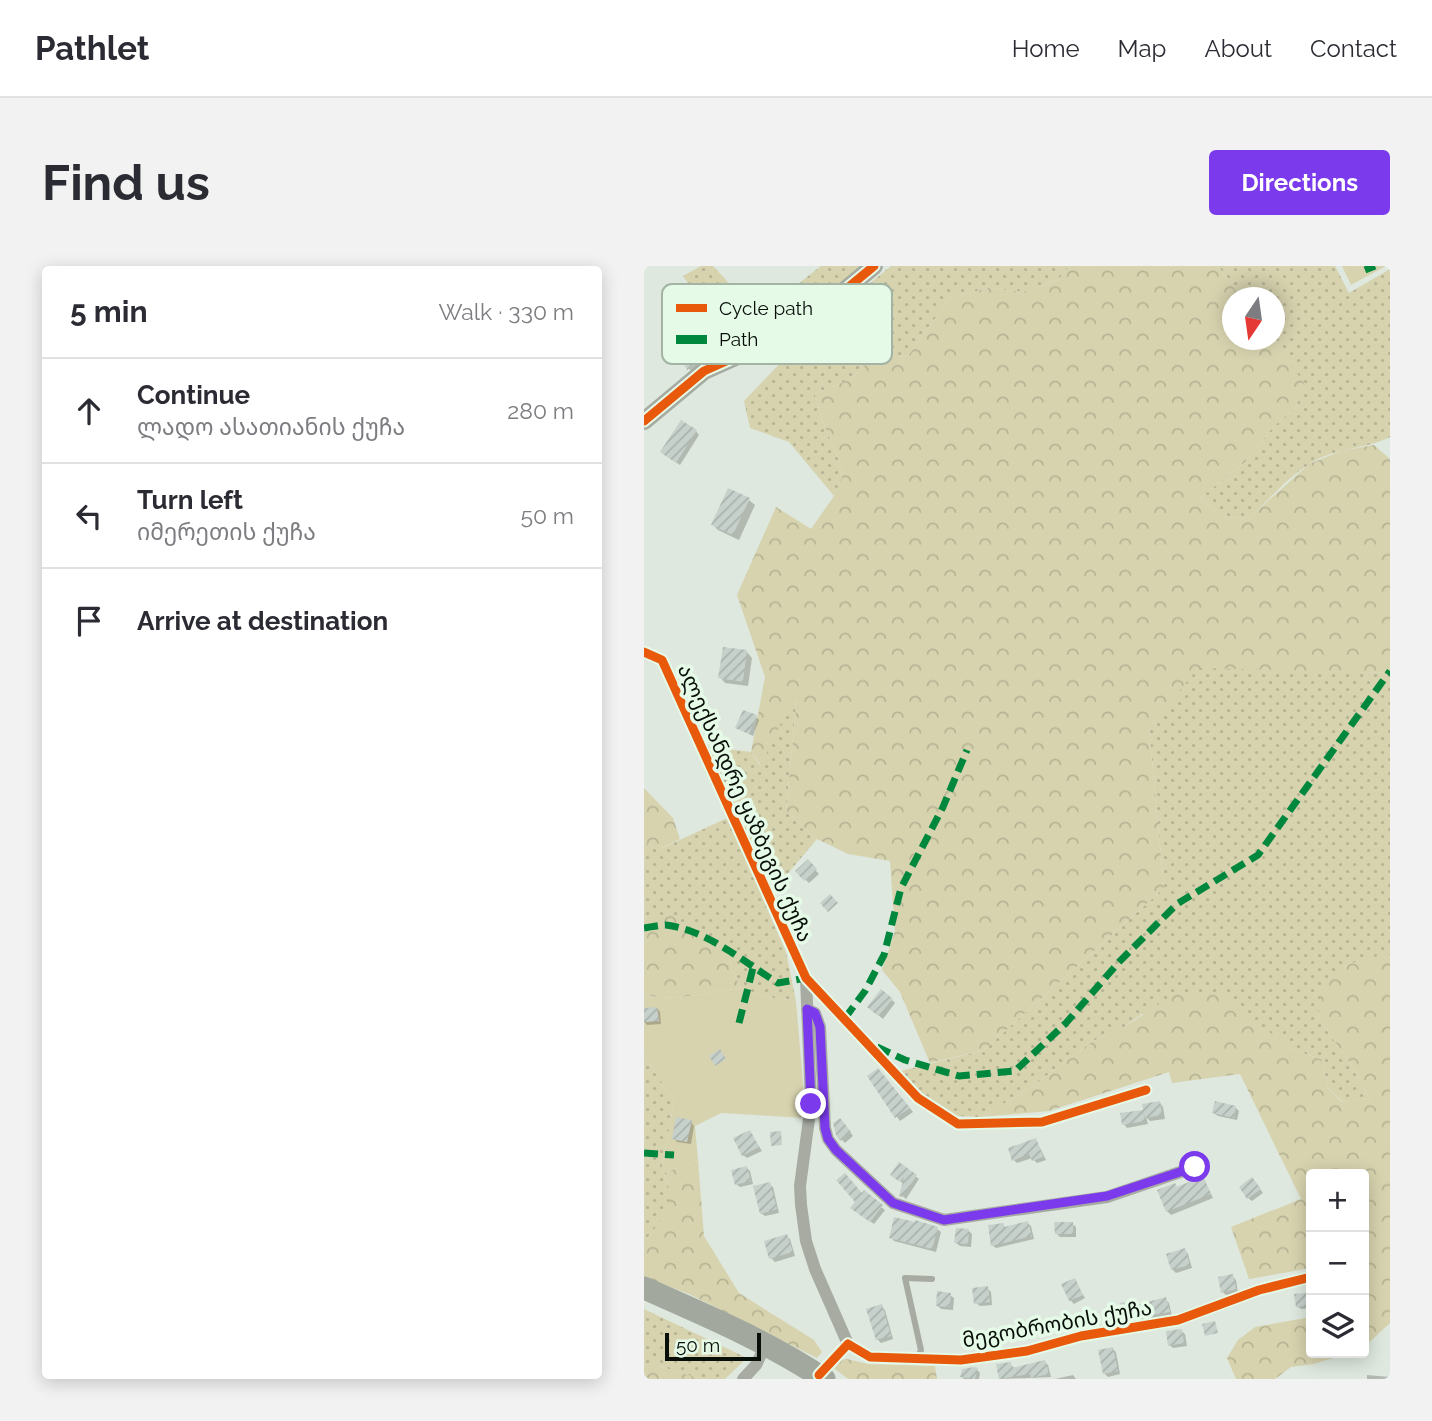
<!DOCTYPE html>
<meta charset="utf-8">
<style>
:root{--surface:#fff;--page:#f2f2f3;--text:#2b2b33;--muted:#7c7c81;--line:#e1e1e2;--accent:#7c3aed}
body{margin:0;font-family:Raleway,"Noto Sans Georgian",sans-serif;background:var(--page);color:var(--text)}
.controls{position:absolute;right:21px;bottom:21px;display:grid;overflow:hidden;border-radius:7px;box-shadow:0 4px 18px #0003}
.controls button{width:63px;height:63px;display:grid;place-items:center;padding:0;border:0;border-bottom:2px solid var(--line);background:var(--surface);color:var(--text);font:35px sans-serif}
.compass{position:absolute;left:578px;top:21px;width:63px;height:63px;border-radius:50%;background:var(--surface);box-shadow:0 4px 18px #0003;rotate:193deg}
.scale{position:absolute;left:21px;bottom:18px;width:96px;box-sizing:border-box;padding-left:7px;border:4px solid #080f09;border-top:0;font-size:19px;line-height:24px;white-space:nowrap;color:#080f09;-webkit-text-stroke:5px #e6fae8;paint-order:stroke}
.stop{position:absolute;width:21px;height:21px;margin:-16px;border:5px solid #7c3aed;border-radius:50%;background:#fff}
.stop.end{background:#7c3aed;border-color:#fff;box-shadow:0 2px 7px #0008}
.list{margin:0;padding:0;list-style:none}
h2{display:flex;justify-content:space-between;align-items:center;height:91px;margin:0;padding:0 28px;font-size:30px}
h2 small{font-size:23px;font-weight:400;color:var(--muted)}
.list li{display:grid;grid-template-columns:46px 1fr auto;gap:21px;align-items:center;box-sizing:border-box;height:105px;padding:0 28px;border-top:2px solid var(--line)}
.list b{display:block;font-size:26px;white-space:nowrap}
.list p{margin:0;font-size:23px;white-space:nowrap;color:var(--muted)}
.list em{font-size:23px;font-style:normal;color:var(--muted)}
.icon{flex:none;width:38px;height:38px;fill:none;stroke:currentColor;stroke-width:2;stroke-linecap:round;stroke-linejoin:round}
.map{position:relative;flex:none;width:746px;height:1113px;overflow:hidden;border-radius:7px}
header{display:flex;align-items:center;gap:42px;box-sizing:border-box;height:98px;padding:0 35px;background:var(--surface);border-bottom:2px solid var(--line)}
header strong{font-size:33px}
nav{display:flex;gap:38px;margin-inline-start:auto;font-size:24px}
.intro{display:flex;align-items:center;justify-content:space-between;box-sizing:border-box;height:168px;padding:0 42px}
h1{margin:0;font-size:49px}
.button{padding:18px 32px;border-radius:7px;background:var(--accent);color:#fff;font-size:24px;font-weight:700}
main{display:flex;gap:42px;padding:0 42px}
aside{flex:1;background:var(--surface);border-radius:7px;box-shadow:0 4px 18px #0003}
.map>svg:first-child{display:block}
</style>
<header>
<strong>Pathlet</strong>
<nav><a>Home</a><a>Map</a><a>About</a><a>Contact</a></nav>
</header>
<div class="intro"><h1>Find us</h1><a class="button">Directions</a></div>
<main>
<aside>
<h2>5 min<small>Walk · 330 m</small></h2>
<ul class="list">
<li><svg class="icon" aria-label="ahead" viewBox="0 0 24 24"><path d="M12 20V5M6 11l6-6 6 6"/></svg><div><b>Continue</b><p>ლადო ასათიანის ქუჩა</p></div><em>280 m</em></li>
<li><svg class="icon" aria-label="left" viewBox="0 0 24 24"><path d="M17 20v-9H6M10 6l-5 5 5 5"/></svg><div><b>Turn left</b><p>იმერეთის ქუჩა</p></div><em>50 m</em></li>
<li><svg class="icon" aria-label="arrive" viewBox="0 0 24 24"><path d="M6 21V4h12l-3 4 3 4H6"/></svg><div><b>Arrive at destination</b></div></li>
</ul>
</aside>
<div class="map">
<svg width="746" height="1113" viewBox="0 0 746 1113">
<defs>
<pattern id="grass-dots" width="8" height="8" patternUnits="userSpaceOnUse" patternTransform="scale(1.75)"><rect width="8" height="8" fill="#d7d3af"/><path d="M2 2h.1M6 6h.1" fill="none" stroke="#b7b495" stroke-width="1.8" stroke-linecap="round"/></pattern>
<pattern id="forest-crowns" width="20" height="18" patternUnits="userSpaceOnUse" patternTransform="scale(1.75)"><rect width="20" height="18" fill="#d7d3af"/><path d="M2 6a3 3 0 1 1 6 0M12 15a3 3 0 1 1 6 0" fill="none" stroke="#b7b495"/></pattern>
<pattern id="building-hatch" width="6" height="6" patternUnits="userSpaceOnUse" patternTransform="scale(1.75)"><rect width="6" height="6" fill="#c7d1cb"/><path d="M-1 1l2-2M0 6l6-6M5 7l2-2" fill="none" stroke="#a9b2ad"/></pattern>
</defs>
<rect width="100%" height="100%" fill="#dee8de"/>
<!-- grass -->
<path fill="url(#grass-dots)" d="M57 0H69L104 38 117 39 134 34 177 0H217L148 57 105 76 66 29 56 34 39 10Z
M247 0H426L414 14 379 26 344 22 306 32 264 90 227 93 207 113 171 128 178 154 200 206 190 230 145 176 106 162 100 135 162 70Z
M574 0H691L705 27 746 3V171C720 184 688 182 664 199 642 213 623 236 604 253L576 250 556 232 601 196 628 162 652 141 659 118 629 74 631 32 596 31Z
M554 401 746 407V689L704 698 679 719 674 752 704 794 726 833 699 836 684 822 677 793 649 784 629 769 498 748 477 763 449 775 385 823 337 851 312 850 278 828 257 805 340 784 520 622 505 462Z
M150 429 152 441 142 545 173 573 129 625 118 631 142 686 152 735 123 731 96 722 85 694 3 654 0 636V576L14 584 81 553 94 552 63 480 107 486 116 499Z
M0 789 30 835 18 902 25 922V945L0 976Z
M0 1043 103 1092 81 1113H57L15 1100H0Z"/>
<!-- forest -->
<path fill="url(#forest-crowns)" d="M426 0H574L596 31 589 32V74H629L660 117 652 141 628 162 601 196 556 232 576 250 604 253 665 198 697 185 730 179 746 193V407L554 402 505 462 520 622 340 784 286 797 256 726 238 704 251 665 246 595 204 588 173 573 142 545 152 441 150 430 117 499 107 486 121 411 93 329 132 241 167 263 190 230 200 206 178 154 171 128 207 113 227 93 264 90 306 32 344 22 379 26 414 14Z
M0 522 29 552 36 573 14 584 0 576Z
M0 636 3 654 27 649 57 668 85 694 96 722 33 732 0 730Z
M742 688 746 689V1057L720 1081V908H667V1002L605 1013 587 961 657 933 596 808 528 817 525 806 405 845 337 851 385 823 449 775 477 763 530 728 574 727 649 784 677 793 684 822 698 836 726 833 704 794 674 752 678 719 704 698Z
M54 894 60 970 95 1027 170 1074 178 1086 173 1092 45 1028 0 1011V976L25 945V922L20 907Z
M667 1051V1087H704L670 1098 647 1101 631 1113H592L583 1092 594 1074 611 1061Z
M203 1093 224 1098 291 1100 293 1113H204L187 1100 192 1095Z
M0 1100H15L57 1113H0Z"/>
<!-- garden -->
<path fill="#d7d3af" d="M698 0H742L707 19Z
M96 722 123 731 152 735 162 852 77 847 51 860 54 894 20 907 18 902 30 835 0 789V730L33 732Z"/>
<!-- shadow -->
<path fill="#0003" d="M53 76 64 96 48 107 35 85Z
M52 165 55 169 36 199 21 189Z
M105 234 111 239 95 274 74 264 69 259Z
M103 386 108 392 104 420 81 417 76 411Z
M112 451 115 454 109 470 93 462Z
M164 596 175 608 165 617 153 605Z
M248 734 251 737 239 753 228 744Z
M13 742 16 746 17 758 3 759 0 755V744Z
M237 807 269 846 256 855 225 810Z
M516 837 519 841 521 853 506 855 502 851 504 858 483 862 480 858 478 849 501 845Z
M592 842 595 845 593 854 574 850 570 847Z
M47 856 50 860 47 878 33 876 30 872Z
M200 857 209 870 201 877 197 873Z
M106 866 118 885 103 892 99 889Z
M392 874 402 894 393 897 388 892 373 897 370 894Z
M103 902 106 905 109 918 96 921 92 918Z
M248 909 271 910 275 913 262 933 257 929 260 918Z
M559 912 569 932 527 949 523 945 534 922Z
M612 917 619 927 608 935 604 932Z
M125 918 129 921 135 947 121 950 117 947Z
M237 941 241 944 230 958 212 945Z
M383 957 387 960 390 973 352 982 348 979 359 959 362 962Z
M428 958 432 961V971H416L412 967Z
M293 963 297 966 292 986 250 975 247 971Z
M325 965 328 968 327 981 316 980 312 977Z
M142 970 146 973 151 990 131 996 127 992 122 976Z
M541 984 544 988 548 1002 532 1007 528 1003Z
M588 1010 592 1014 594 1027 582 1029 579 1026Z
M430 1014 441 1032 430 1038 426 1034Z
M343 1022 347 1026 348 1039 336 1040 332 1037Z
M666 1028 667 1042 657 1043 653 1040Z
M306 1029 310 1032 309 1044 297 1043 293 1039Z
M521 1033 525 1037 528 1050 485 1057 481 1053 491 1036 495 1040Z
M237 1040 241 1044 249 1073 237 1077 233 1073Z
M537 1065 541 1068 543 1080 529 1082 526 1079Z
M468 1083 472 1086 476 1108 464 1111 460 1107Z
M401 1096 404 1099 407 1111 357 1113 354 1100 366 1098 370 1102Z
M333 1104 336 1107 335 1113H320L318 1111Z
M429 1109 432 1113H411Z
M723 1109 746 1111V1113H723Z"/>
<!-- building -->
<path fill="url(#building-hatch)" d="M53 74 62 92 43 104 33 84Z
M37 154 53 164 32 197 16 186Z
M84 222 106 232 89 269 67 259Z
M79 381 103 384 99 416 74 412Z
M99 444 113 449 105 468 91 462Z
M164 593 173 603 160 615 151 605Z
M186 628 194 637 184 646 176 637Z
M237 723 249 733 234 750 223 741Z
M13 741 15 755 0 756V742Z
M76 783 82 793 71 800 65 790Z
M234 802 266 842 251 852 223 810Z
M516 835 518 849 501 852 499 844 501 855 478 859 476 847 499 844 498 838Z
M571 835 592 840 590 852 568 847Z
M32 851 48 854 43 876 28 873Z
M196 852 207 866 196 875 192 869 189 857Z
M106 864 115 881 98 890 89 872Z
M137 865 138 879 127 880 126 866Z
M392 872 399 891 388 895 385 888 368 895 364 882Z
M255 896 273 909 258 931 255 930 260 911 256 916 246 909Z
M103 900 107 915 91 919 87 904Z
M201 907 218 927 220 924 239 939 226 956 206 942 211 936 192 914Z
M559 910 567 928 522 946 513 924 531 917 533 921Z
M608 911 617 923 603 933 595 921Z
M126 916 133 943 116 948 109 920Z
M250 951 271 956V954L294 961 288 983 245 972Z
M384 955 388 970 347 980 344 959 360 957V961Z
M410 956H429V968H411Z
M312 962 325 963 324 978 310 977Z
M143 968 149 986 125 993 120 975Z
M541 982 546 999 527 1004 522 988Z
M589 1008 592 1023 577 1027 574 1011Z
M431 1012 439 1029 425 1035 417 1018Z
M344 1020 346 1036 330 1038 328 1022Z
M293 1025 307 1027 306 1041 292 1040Z
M667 1026V1039L652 1041 650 1028Z
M522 1031 526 1046 479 1054 476 1037 492 1034V1039Z
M238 1038 247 1070 232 1074 222 1043Z
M571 1055 574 1067 561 1070 558 1058Z
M538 1063 540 1077 524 1080 522 1065Z
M469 1081 474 1105 459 1108 454 1084Z
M401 1094 405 1108 387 1112 386 1108 355 1113 352 1098 367 1096 368 1102Z
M330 1101 334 1102 331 1113 316 1111 318 1103Z"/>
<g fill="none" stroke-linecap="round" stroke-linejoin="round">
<!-- lane -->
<path stroke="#a7aba2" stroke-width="6" d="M273 1093 277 1084 261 1012 288 1013"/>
<!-- street -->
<path stroke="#a7aba2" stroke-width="12" d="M0 386 18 394 162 712 274 832 314 858 398 856 502 824
M162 712 167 838 156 920 157 939 162 975 171 1003 204 1078
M163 743 171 747 176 761 181 862 184 873 192 884 249 937 300 954 463 931 551 901
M175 1109 204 1078 226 1091 317 1094 383 1085 437 1070 534 1054 615 1024 667 1011
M99 1113 112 1099 121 1080"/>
<!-- secondary -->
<path stroke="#a5aba0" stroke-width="18" d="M0 155 60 105 145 67 160 58 230 0"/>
<!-- highway -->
<path stroke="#a2a89d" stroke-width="23" d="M0 1022C61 1049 125 1076 180 1113"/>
<!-- quiet -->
<path stroke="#00873e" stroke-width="7" stroke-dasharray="14 7" stroke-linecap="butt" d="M721 4 731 0
M0 662C7 661 15 659 22 659 63 664 100 696 134 717L162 712
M201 752 221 725 240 689 257 622 299 541 323 484
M95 757 109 702
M233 781 261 794 315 810 371 805 422 757 475 696 533 638 614 589 746 405
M0 887 30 889"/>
<!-- cycleway casing -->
<g stroke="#e6fae8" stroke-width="13">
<path id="cycleway" d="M0 155 60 105 145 67 160 58 230 0
M0 386 18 394 162 712 274 832 314 858 398 856 502 824
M175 1109 204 1078 226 1091 317 1094 383 1085 437 1070 534 1054 615 1024 667 1011"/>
</g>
<!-- cycleway -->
<use href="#cycleway" stroke="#e8590c" stroke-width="9"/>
</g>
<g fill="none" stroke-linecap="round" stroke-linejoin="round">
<!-- route -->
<path stroke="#7c3aed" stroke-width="9" d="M167 838 163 743 171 747 176 761 181 862 184 873 192 884 249 937 300 954 463 930 551 901"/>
</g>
<g text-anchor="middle" stroke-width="7" stroke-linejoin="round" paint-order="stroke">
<!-- street labels -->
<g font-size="21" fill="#080f09" stroke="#e6fae8">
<text transform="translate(101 537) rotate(66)" y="7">ალექსანდრე ყაზბეგის ქუჩა</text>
<text transform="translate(413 1058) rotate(-10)" y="7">მეგობრობის ქუჩა</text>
</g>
</g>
<!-- legend -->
<rect x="18" y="18" width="230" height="80" rx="10" fill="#e6fae8" stroke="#a3b4a5" stroke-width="2"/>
<rect x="32" y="38" width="31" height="8" fill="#e8590c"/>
<rect x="32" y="69" width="31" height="9" fill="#00873e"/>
<g font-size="19" fill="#080f09">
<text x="75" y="49">Cycle path</text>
<text x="75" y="80">Path</text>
</g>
</svg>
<div class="controls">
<button>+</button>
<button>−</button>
<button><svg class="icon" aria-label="layers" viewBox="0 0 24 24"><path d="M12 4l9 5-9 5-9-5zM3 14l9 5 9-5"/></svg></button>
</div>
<svg class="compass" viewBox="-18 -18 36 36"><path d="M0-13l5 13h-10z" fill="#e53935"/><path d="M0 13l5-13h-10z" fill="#7c7c81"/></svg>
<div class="scale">50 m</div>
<div class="stop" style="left:551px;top:901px"></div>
<div class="stop end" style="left:167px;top:838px"></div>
</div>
</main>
